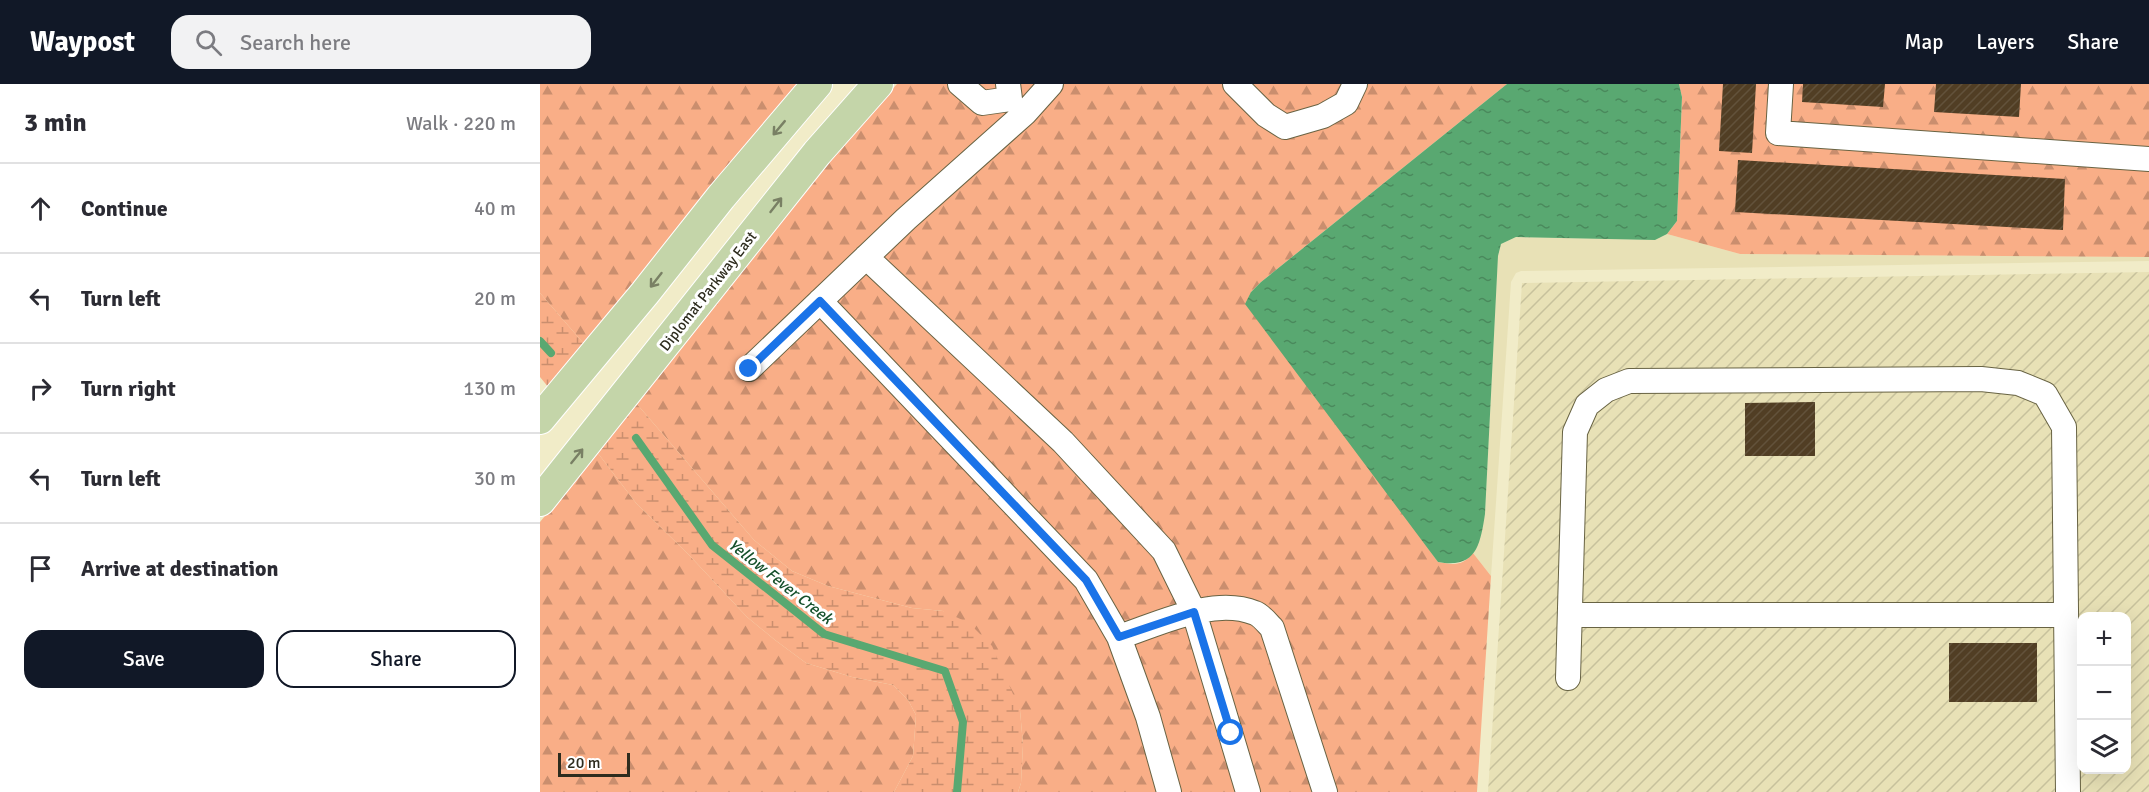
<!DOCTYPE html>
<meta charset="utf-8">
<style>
:root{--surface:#fff;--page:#f2f2f3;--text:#2b2b33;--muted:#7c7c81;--line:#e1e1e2;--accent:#111827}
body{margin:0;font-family:Signika,sans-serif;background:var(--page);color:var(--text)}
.controls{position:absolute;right:18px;bottom:18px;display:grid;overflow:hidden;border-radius:12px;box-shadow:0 6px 24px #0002}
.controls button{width:54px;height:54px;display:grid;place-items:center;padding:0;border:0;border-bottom:2px solid var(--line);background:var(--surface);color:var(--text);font:30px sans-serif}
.scale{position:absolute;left:18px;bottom:15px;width:72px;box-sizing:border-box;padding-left:6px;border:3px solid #2e2c1e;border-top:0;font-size:16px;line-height:21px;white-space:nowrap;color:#2e2c1e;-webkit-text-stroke:4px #fff;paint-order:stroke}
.stop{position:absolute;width:18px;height:18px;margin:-14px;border:4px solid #1a73e8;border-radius:50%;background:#fff}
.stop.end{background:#1a73e8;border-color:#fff;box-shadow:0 2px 6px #0008}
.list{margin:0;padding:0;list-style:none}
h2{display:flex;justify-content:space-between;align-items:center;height:78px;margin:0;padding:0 24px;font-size:26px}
h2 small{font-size:20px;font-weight:400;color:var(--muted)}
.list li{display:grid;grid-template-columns:39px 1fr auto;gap:18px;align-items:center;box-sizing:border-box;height:90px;padding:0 24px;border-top:2px solid var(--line)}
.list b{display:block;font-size:22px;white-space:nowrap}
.list em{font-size:20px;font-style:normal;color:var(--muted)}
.actions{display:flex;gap:12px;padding:18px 24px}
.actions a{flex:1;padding:14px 0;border:2px solid var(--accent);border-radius:18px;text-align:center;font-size:21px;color:var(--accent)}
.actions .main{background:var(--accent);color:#fff}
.icon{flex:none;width:33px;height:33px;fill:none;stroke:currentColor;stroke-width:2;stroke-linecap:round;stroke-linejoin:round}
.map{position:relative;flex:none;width:1609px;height:708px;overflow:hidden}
header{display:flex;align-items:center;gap:36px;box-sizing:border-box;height:84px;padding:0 30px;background:var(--accent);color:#fff}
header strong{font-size:28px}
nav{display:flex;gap:33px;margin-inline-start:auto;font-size:21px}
.search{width:420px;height:54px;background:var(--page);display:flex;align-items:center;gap:15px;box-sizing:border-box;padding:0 21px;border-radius:18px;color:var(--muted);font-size:22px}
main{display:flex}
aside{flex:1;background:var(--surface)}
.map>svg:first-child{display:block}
</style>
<header>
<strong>Waypost</strong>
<div class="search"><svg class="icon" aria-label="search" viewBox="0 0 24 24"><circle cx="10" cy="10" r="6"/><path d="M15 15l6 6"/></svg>Search here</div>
<nav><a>Map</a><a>Layers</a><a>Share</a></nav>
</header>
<main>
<aside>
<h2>3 min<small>Walk · 220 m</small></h2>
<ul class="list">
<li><svg class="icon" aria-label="ahead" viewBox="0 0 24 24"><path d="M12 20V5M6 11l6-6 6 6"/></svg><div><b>Continue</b></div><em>40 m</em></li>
<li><svg class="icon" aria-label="left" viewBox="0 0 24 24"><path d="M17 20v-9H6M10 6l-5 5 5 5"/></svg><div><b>Turn left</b></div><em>20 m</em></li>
<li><svg class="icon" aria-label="right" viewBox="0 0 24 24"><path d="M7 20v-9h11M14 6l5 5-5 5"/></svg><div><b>Turn right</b></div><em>130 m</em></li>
<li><svg class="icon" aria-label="left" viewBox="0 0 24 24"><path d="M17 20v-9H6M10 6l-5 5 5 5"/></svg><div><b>Turn left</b></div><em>30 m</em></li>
<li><svg class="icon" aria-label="arrive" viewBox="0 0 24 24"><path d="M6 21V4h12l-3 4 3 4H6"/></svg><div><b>Arrive at destination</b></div></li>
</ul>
<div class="actions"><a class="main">Save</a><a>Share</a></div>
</aside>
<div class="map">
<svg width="1609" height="708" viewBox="0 0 1609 708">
<defs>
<pattern id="industrial-furrows" width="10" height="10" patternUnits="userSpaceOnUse" patternTransform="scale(1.5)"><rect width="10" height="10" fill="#e8e1b6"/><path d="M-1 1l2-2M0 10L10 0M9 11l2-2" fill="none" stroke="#c7c19c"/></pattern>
<pattern id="forest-firs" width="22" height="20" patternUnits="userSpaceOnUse" patternTransform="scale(1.5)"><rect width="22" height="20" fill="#f9ae87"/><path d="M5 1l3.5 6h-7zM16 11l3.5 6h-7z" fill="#ca8e6e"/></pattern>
<pattern id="wetland-marsh" width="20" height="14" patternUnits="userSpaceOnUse" patternTransform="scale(1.5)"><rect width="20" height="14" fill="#f9ae87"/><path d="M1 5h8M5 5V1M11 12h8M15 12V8" fill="none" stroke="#ca8e6e"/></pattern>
<pattern id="water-ripples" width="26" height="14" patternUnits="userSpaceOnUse" patternTransform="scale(1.5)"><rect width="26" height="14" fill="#59a871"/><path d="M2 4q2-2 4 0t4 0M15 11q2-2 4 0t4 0" fill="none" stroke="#4a895c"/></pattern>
<pattern id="building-hatch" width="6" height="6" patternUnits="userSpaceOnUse" patternTransform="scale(1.5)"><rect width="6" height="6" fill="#513e24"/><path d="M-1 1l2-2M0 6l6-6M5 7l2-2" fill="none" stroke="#62523b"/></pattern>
</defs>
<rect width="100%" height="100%" fill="#f1ecc8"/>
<!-- built -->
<path fill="#e8e1b6" d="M1127 150 1200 170 1609 173V177L981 187 976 189 971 198 951 492 933 469 945 430 958 172 961 160 976 153 1115 156Z"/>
<!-- industrial -->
<path fill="url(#industrial-furrows)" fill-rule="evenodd" d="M1609 188V708H948L982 199ZM1542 532H1586V686H1542Z"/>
<!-- forest -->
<path fill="url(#forest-firs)" d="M0 0H259L45 261 0 209Z
M357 0H967L721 198 711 208 898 478C914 481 923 482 933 469L951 492 937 708H478L481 699 483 661 480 626 403 527 372 524 288 502 252 487 214 456 96 319 287 78Z
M1139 0H1609V173L1200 170 1127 150 1137 137 1142 13Z
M57 368 96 419 150 472 207 533 235 556 266 579 312 593 353 601 368 616 376 631 373 672 354 708H0V438Z"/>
<!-- wetland -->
<path fill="url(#wetland-marsh)" d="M0 209 45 261 9 304 0 293Z
M96 319 214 456 252 487 288 502 372 524 403 527 429 539 452 562 480 626 483 661 481 699 478 708H354L373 672 376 631 368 616 353 601 312 593 266 579 235 556 207 533 150 472 96 419 57 368Z"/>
<!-- water -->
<path fill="url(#water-ripples)" d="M967 0H1139L1142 13 1137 137 1127 150 1115 156 976 153 961 160 958 172 945 430C940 462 936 485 898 478L705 220 711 208 721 198Z"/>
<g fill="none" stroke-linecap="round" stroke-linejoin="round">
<!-- stream -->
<path stroke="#59a871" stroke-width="8" d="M0 257 11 269
M96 354 172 461 284 550 405 587 423 638 417 708"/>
</g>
<!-- building -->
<path fill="url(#building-hatch)" d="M1183 0H1216L1212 69 1179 67Z
M1263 0H1345L1343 23 1262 18Z
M1396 0H1481L1479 33 1394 28Z
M1198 76 1525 95 1523 146 1195 128Z
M1275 318V372H1205V319Z
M1409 559H1497V618H1409Z"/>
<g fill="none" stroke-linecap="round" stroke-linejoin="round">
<!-- minor casing -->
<g stroke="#686343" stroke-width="26">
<path id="minor" d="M420 0 442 19 470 15 468 0
M695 0 726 31 745 43 783 32 806 19 815 0
M1241 0 1238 49 1609 75
M326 173 523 358 624 467 654 528 708 708
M280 217 546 496 579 553 608 633 629 708
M209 285 366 135 485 29 511 0
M1030 531H1526
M579 553C619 540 674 512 715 529 721 531 727 539 732 544L785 708
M1028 594 1035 348 1047 321 1066 306 1089 297 1441 295 1478 299 1505 310 1524 343 1528 708"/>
</g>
<!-- major casing -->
<g stroke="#fff" stroke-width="32">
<path id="major" d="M0 335 105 209 181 113 277 0
M0 417 277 69 338 0"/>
</g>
<!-- minor -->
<use href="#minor" stroke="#fff" stroke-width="24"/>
<!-- major -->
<use href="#major" stroke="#c4d5a9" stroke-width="30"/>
</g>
<!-- one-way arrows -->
<defs><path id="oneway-shaft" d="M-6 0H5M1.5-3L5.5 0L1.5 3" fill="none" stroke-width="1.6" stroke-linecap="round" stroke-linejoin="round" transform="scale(1.5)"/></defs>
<g stroke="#798064">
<use href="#oneway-shaft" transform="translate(239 44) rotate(130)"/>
<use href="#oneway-shaft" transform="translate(236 121) rotate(-52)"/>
<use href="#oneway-shaft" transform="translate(116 196) rotate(128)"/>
<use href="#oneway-shaft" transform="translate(37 372) rotate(-51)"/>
</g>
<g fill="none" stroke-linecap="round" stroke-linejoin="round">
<!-- route -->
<path stroke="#1a73e8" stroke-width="8" d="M209 285 280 217 546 496 579 553 654 528 691 649"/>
</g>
<g text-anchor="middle" stroke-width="6" stroke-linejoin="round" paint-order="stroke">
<!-- street labels -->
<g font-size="15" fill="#2e2c1e" stroke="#fff">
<text transform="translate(168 207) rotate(-52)" y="5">Diplomat Parkway East</text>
</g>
<!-- water labels -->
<g font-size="16" font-style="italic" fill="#15502b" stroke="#fff">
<text transform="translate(241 497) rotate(38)" y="6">Yellow Fever Creek</text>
</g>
</g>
</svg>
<div class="controls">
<button>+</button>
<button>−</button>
<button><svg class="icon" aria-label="layers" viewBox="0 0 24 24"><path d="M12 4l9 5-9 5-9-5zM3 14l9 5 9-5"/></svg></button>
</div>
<div class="scale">20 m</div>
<div class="stop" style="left:691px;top:649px"></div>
<div class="stop end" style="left:209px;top:285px"></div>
</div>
</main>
